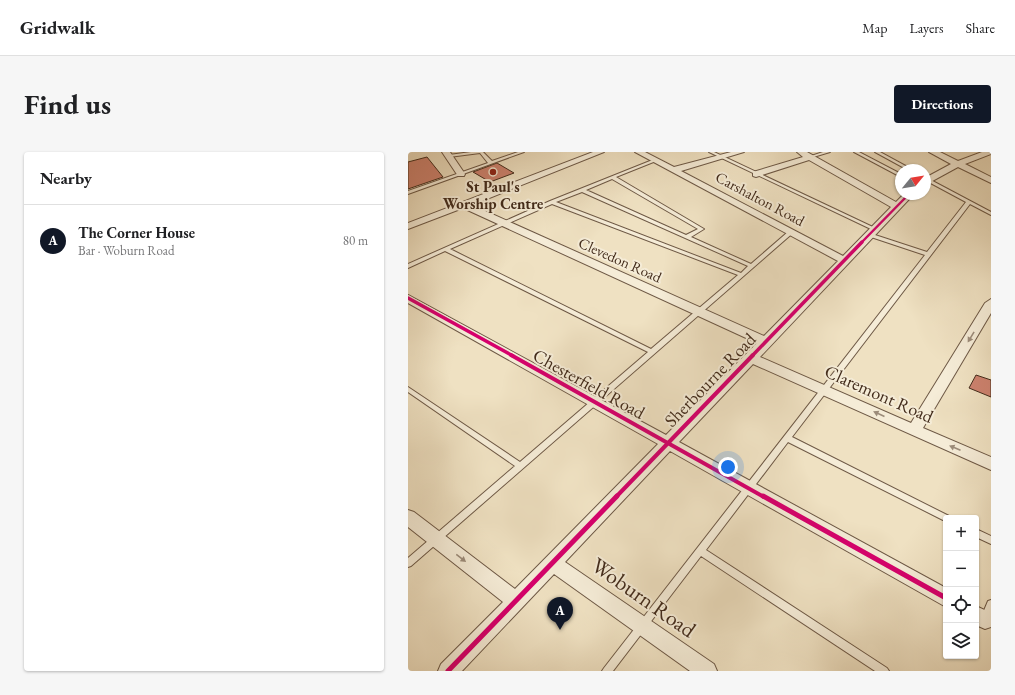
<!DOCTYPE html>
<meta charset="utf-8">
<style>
:root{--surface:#fff;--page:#f6f6f6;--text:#202124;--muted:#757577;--line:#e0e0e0;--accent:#111827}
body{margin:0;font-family:"EB Garamond",serif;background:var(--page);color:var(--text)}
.controls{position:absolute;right:12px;bottom:12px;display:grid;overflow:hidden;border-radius:4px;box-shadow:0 1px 3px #0004}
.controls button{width:36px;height:36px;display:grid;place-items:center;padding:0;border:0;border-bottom:1px solid var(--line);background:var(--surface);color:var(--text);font:20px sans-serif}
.compass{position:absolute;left:487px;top:12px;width:36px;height:36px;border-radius:50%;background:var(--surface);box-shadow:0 1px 3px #0004;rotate:60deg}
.you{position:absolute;left:320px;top:315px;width:14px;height:14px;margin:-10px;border:3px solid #fff;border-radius:50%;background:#1a73e8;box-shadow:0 0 0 6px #1a73e833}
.badge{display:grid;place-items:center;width:26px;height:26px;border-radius:50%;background:var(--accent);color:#fff;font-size:13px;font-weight:700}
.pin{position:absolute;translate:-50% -33px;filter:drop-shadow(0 1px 2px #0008)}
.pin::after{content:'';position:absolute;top:21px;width:14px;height:12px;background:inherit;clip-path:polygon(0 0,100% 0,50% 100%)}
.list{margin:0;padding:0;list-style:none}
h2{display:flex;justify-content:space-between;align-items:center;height:52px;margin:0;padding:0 16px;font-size:17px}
h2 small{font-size:13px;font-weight:400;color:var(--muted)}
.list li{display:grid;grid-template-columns:26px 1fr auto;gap:12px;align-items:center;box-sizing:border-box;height:72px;padding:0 16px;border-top:1px solid var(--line)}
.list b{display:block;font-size:15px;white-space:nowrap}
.list p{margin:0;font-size:13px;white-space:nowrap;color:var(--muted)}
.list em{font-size:13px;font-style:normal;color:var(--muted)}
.icon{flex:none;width:22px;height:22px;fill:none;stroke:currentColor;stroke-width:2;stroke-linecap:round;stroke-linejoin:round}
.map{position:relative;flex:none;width:583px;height:519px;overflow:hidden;border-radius:4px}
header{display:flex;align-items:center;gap:24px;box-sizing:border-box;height:56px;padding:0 20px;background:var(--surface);border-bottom:1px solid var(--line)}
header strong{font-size:19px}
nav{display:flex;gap:22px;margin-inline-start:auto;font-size:14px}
.intro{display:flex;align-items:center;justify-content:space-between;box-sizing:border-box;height:96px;padding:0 24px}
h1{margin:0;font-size:28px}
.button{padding:10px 18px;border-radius:4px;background:var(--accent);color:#fff;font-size:14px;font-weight:700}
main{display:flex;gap:24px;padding:0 24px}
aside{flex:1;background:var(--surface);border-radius:4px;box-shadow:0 1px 3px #0004}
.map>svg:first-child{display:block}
</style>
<header>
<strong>Gridwalk</strong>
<nav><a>Map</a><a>Layers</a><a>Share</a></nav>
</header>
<div class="intro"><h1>Find us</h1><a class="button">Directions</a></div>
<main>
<aside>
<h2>Nearby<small></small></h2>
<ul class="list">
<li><span class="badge">A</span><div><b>The Corner House</b><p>Bar · Woburn Road</p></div><em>80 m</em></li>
</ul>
</aside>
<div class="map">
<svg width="583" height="519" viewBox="0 0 583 519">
<rect width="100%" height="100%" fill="#efe1c2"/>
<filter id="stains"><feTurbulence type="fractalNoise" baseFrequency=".005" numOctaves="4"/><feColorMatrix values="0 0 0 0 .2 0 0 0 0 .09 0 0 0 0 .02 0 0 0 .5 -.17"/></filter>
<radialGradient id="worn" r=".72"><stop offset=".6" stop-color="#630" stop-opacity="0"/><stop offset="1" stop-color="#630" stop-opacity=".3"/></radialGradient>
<!-- building -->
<path fill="#ce8370" stroke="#432c1c" d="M19 5 35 25 0 37V10Z
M89 11 106 21 82 30 65 20Z
M568 223 583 228V245L561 236Z"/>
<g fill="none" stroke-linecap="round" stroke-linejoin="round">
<!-- lane casing -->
<g stroke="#6e5946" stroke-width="2">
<path id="lane" d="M63 0H75L84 9 110 0H116L0 42V39L80 11 72 1 41 5 39 4 41 3Z
M301 0H306L469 77 465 78Z
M415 0H422L402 6 400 5Z
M446 0H451L493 22V25Z
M467 0H472L505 18H500Z
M247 7H248V9L208 25 296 77 283 85 343 112 381 79 386 80 3 414 0 415V406L107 314 0 240V235L112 310 240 200 37 99 0 116V112L142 49ZM204 27 290 77 278 83 178 38ZM174 40 340 114 333 121 148 50ZM144 52 330 123 243 197 42 97Z
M517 25 583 60V63L562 52 384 285 541 364 542 366H538V369L535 368 380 290 298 398 479 516 481 519H467L293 404 205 519H194L196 516 517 103 460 84V82H464L519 100 558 50 517 28Z
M568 377 583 384V392L568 385Z
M583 448V464L580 471 577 473 574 471 572 468 580 449Z"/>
</g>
<!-- street casing -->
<g stroke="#6e5946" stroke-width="2">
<path id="street" d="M34 0H42L57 22 56 24H50Z
M185 0H196L64 53 356 184 430 109 227 0H237L266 15 323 0H336L273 19 435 104 483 55 401 8 348 25 345 24V20L395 5 389 0H399L488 50 496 42H506L352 205 503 271 577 151 583 147V161L515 276 583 305V318L345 212 271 290 538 436V455L262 299 157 410 306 512 309 519H282L146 422 54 519H30L33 512 95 450 0 375V358L6 360 107 437 250 292 0 151V143L258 283 349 191 55 56 0 77V71Z
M521 0H532L550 9 574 0H583V2L557 12 583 25V31L550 15 517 33V26L543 12Z
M568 454 583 461V475L577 477 568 473Z"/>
</g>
<!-- lane -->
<use href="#lane" fill="#f5ecd7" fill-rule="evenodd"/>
<!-- street -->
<use href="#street" fill="#f5ecd7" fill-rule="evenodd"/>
<!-- cycleway-far3 casing -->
<g stroke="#f5ecd7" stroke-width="4">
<path id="cycleway-far3" d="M453 91 501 42"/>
</g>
<!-- cycleway-far2 casing -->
<g stroke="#f5ecd7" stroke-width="5.5">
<path id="cycleway-far2" d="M0 146 105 204
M344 204 454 90"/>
</g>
<!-- cycleway-far1 casing -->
<g stroke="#f5ecd7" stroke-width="6">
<path id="cycleway-far1" d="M103 203 356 345
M208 345 345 203"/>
</g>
<!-- cycleway casing -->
<g stroke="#f5ecd7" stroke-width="8">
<path id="cycleway" d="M355 344 538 446
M40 519 209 344"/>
</g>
<!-- cycleway-far3 -->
<use href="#cycleway-far3" stroke="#d6006c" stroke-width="2.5"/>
<!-- cycleway-far2 -->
<use href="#cycleway-far2" stroke="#d6006c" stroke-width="3.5"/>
<!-- cycleway-far1 -->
<use href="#cycleway-far1" stroke="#d6006c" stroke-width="4"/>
<!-- cycleway -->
<use href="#cycleway" stroke="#d6006c" stroke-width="5"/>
</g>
<!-- one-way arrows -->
<defs><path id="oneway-solid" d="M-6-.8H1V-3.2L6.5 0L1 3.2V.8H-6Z"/></defs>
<g fill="#9c8c7a">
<use href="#oneway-solid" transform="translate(563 185) rotate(121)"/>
<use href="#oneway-solid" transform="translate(471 262) rotate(-156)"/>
<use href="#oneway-solid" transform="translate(547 296) rotate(-157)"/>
<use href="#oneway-solid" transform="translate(53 406) rotate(38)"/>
</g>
<!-- markers -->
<circle fill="#8f2418" stroke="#f5ecd7" stroke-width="1.5" cx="85" cy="20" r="4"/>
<g text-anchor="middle" stroke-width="4" stroke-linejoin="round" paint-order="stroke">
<!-- far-poi labels -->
<g font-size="15" font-weight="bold" fill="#432c1c" stroke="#f5ecd7">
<text x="85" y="40">St Paul's<tspan x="85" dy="17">Worship Centre</tspan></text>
</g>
<!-- far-street labels -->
<g font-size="15" fill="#432c1c" stroke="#f5ecd7">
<text transform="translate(352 47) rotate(28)" y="5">Carshalton Road</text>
<text transform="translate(212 108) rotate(24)" y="5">Clevedon Road</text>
</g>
<!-- street labels -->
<g font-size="18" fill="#432c1c" stroke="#f5ecd7">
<text transform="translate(302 228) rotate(-46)" y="6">Sherbourne Road</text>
<text transform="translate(181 232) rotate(29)" y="6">Chesterfield Road</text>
<text transform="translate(471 242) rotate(24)" y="6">Claremont Road</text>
</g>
<!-- near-street labels -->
<g font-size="22" fill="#432c1c" stroke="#f5ecd7">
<text transform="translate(236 445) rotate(35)" y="8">Woburn Road</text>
</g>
</g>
<rect width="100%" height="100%" filter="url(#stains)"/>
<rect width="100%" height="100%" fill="url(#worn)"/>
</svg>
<div class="controls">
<button>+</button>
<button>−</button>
<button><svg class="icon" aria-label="locate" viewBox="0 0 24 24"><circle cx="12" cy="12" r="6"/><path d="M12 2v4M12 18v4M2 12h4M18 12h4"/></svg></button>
<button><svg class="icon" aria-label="layers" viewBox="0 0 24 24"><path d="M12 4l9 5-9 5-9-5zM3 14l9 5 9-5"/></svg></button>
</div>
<svg class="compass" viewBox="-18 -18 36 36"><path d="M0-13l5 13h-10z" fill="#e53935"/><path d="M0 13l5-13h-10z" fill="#757577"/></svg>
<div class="you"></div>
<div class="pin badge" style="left:152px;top:478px">A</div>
</div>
</main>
